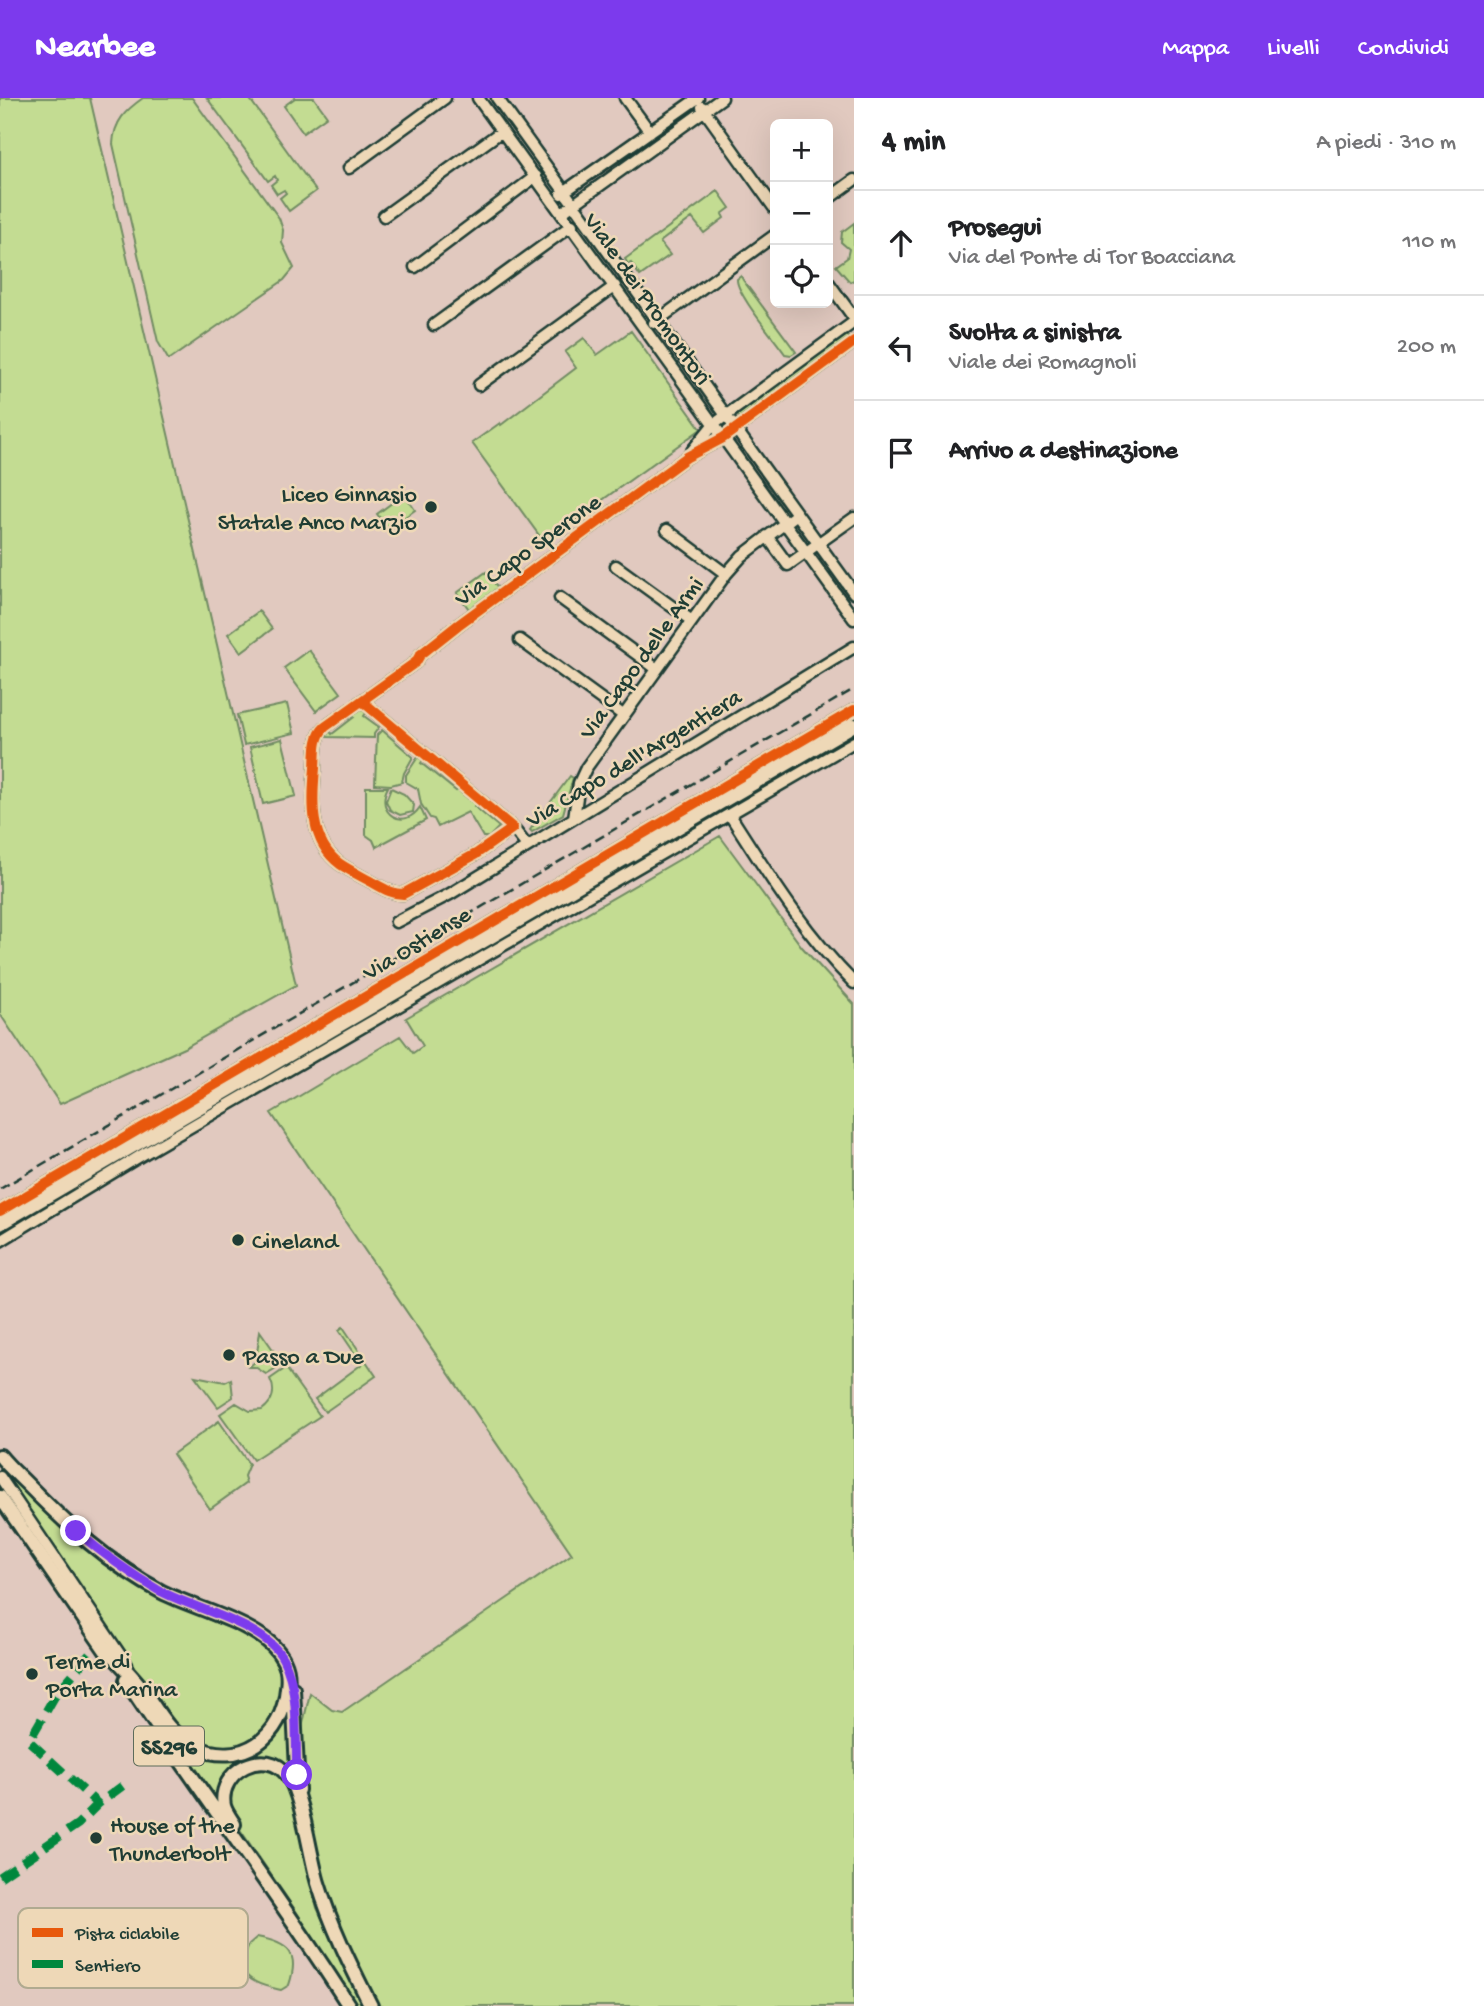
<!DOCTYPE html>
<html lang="it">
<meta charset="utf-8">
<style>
:root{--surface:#fff;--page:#f6f6f6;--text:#202124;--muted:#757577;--line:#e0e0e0;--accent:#7c3aed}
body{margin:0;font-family:"Gochi Hand",sans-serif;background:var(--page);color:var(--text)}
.controls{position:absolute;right:21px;top:21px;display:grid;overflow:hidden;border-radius:10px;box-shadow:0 7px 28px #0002}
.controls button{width:63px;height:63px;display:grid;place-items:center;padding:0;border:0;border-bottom:2px solid var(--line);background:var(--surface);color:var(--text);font:35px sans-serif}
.stop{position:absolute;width:21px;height:21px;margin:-16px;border:5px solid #7c3aed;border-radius:50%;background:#fff}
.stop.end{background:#7c3aed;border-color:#fff;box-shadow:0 2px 7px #0008}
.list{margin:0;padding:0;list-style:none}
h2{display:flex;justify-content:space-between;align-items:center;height:91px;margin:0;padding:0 28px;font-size:30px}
h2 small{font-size:23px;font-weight:400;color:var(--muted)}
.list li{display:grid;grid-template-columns:46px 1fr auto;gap:21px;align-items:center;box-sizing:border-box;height:105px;padding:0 28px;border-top:2px solid var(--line)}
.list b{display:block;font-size:26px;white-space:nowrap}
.list p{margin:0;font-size:23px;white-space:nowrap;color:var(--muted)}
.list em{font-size:23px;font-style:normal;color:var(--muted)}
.icon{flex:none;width:38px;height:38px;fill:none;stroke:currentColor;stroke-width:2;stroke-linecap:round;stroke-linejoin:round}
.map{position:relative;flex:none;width:854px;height:1908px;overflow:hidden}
header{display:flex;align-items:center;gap:42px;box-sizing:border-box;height:98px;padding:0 35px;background:var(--accent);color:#fff}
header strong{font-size:33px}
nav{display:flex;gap:38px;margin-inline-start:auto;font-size:24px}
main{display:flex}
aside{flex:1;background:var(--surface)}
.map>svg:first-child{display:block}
</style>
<header>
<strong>Nearbee</strong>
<nav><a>Mappa</a><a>Livelli</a><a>Condividi</a></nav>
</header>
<main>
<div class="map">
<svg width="854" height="1908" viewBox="0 0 854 1908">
<rect width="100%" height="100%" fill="#e1c9bf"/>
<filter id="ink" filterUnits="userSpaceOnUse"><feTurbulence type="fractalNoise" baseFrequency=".0143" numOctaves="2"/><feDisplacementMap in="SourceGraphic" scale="14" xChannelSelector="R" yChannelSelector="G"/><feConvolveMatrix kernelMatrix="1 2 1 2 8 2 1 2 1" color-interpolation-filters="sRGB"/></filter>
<g filter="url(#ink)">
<!-- green -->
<path fill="#c3dc92" stroke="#718c63" stroke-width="2" d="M0 0H90L296 887 184 950 60 1006 0 916Z
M143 0H192L279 120 283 132 282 145 294 170 284 182 170 261H168L158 244 113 46C114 23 126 12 143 0Z
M207 0H249L316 93 289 113 280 100 286 95 284 92 277 96 271 87 277 82 275 78 268 83Z
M295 0H314L327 18 303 35 284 8Z
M718 93 730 110 722 116 724 120 704 135 692 120 660 144 670 157 640 178 631 165 628 166 625 161Z
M854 125V182L850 184 836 168 847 160 849 151 841 144 842 134Z
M741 178 743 182 796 254 791 257 785 256C775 241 736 196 737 181Z
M631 233 701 331 544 444 472 345 500 325 501 327 576 270 565 254 584 240 597 257Z
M847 237 849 241 739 320 737 316Z
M404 396 415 412 388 431 377 416Z
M486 474 498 490 469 511 457 495Z
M259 513 272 531 241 554 228 536Z
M309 552 341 595 316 613 284 570Z
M287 606 294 635 244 647 237 617Z
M363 608 368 612 364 618 379 629 374 636V640L327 639 328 631 332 636 354 619 350 614Z
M382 632 413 659 404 675 402 684 391 687 375 686 377 637Z
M282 641 296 698 263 706 250 649Z
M420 656 425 660 421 665 456 693 460 688 477 703 474 708 499 729 489 739H483L468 714 438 729 434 721 430 720 421 706 418 691 406 684V677Z
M570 678 573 680 563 716 532 734 530 732Z
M366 689H388C374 715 404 734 420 709L426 722 376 749 373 742 366 737Z
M391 690 404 696 414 707 413 714 400 717 390 712 386 703Z
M720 738 802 849 854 906V1908H376L330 1807 317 1769 300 1671 299 1643 310 1595 332 1612 342 1614 572 1456 271 1015 400 938 413 955 423 948 406 920Z
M343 1229 376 1278 325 1314 315 1301 362 1266 339 1232Z
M260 1233 283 1266 266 1276 255 1269H249L256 1263Z
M286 1270 320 1318 253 1362 220 1316 236 1305 250 1313 262 1312C273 1304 276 1293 270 1281Z
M195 1278 225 1284 231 1281 233 1299 218 1309Z
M219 1323 249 1366 244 1378 246 1385 210 1411 173 1356Z
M0 1366C39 1413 84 1453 135 1486 160 1502 190 1514 217 1525 228 1530 242 1533 252 1540 262 1546 271 1557 277 1567 297 1605 260 1655 218 1651 200 1650 185 1639 172 1627L0 1374Z
M289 1604 291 1678 286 1671 242 1665 219 1709 171 1639 196 1654 254 1652Z
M255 1667 279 1674 288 1688 317 1810 365 1908H355L296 1813 228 1714V1687Z
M257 1839C289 1845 300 1855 289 1887L281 1892C264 1888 248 1885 240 1868L249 1846Z"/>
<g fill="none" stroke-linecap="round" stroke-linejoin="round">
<!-- minor casing -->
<g stroke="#1f3d34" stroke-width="15">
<path id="minor" d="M478 0 854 521
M497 0 854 495
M625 0 650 34
M702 9 775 111
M349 70 445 0
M561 96 698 0
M828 101 854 82
M563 114 722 0
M384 118 502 33
M415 169 536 78
M828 184 854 220
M654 225 775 137
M434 227 572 127
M479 287 615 188
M692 353 713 327 854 224
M667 432 726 476
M767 438 788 467 854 420
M616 468 692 523
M560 500 657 571
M520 542 623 617
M362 603 513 730 476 756 403 796C390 796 380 788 368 782 359 777 349 772 340 766 309 743 312 703 315 670 316 656 314 639 325 629L416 564 420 557 458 527 687 359 723 340 854 244
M730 717C768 776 804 835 854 885
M574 720 579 685 586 670 726 476 742 458 797 416
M513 730 527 748
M396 824 450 796 854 549
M0 1113 854 612
M0 1143 140 1058 854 644
M0 1379 127 1567"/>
</g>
<!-- major casing -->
<g stroke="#1f3d34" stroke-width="18">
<path id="major" d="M0 1126 854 627
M0 1358C8 1368 17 1376 26 1385 66 1426 110 1467 162 1494 195 1511 258 1525 279 1555 287 1566 289 1576 287 1590 283 1639 242 1671 193 1648 169 1637 156 1610 141 1589 129 1574 115 1560 101 1546
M0 1399 106 1553
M126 1582C198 1692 279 1797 349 1908
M293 1591 298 1692
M234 1726C231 1721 226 1715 224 1708 217 1673 266 1647 288 1678 302 1696 310 1759 318 1785 331 1828 351 1868 371 1908"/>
</g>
<!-- minor -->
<use href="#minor" stroke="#eed8b7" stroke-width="10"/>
<!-- major -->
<use href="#major" stroke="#eed8b7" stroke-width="12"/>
<!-- rail -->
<path stroke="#1f3d34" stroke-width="2.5" stroke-dasharray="10 5" stroke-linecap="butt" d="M0 1091 854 591"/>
<!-- quiet -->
<path stroke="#00873e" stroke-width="9" stroke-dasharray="18 9" stroke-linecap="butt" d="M90 1556 56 1596 29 1643 98 1706
M0 1779 78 1726 98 1706 125 1686"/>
<!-- cycleway casing -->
<g stroke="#eed8b7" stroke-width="15">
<path id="cycleway" d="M362 603 513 730 476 756 403 796C390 796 380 788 368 782 359 777 349 772 340 766 309 743 312 703 315 670 316 656 314 639 325 629L416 564 420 557 458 527 687 359 723 340 854 244
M0 1113 854 612"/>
</g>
<!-- cycleway -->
<use href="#cycleway" stroke="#e8590c" stroke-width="10"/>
</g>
</g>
<g fill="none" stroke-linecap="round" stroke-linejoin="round" filter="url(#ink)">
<!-- route -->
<path stroke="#7c3aed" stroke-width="9" d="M76 1433C102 1455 129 1475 158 1492 193 1511 265 1526 283 1561 300 1592 295 1641 297 1677"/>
</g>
<!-- markers -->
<g fill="#1f3d34" stroke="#eed8b7" stroke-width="2.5">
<circle cx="431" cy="409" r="7"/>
<circle cx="238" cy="1142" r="7"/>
<circle cx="229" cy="1257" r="7"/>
<circle cx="32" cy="1576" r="7"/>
<circle cx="96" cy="1740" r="7"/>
</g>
<g text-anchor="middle" stroke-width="5" stroke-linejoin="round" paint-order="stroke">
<!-- shield labels -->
<rect fill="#eed8b7" stroke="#5d6c5b" stroke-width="2" x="134" y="1628.5" width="70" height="39" rx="5"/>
<g font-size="23" font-weight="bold" fill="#1f3d34">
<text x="169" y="1656">SS296</text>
</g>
<!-- street labels -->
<g font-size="24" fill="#1f3d34" stroke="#eed8b7">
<text transform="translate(649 200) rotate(55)" y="8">Viale dei Promontori</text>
<text transform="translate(527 451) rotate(-36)" y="8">Via Capo Sperone</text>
<text transform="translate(640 559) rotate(-54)" y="8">Via Capo delle Armi</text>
<text transform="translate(633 659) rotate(-31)" y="8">Via Capo dell'Argentiera</text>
<text transform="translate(416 844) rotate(-31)" y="8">Via Ostiense</text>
</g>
<!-- poi labels -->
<g font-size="24" fill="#1f3d34" stroke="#eed8b7" text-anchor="start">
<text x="417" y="403" text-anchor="end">Liceo Ginnasio<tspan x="417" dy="28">Statale Anco Marzio</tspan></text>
<text x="252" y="1150">Cineland</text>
<text x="243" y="1265">Passo a Due</text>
<text x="46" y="1570">Terme di<tspan x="46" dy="28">Porta Marina</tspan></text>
<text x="110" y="1734">House of the<tspan x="110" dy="28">Thunderbolt</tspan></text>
</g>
</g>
<!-- legend -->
<rect x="18" y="1810" width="230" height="80" rx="10" fill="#eed8b7" stroke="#b0aa90" stroke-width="2"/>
<rect x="32" y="1830" width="31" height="9" fill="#e8590c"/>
<rect x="32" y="1862" width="31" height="8" fill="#00873e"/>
<g font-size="19" fill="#1f3d34">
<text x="75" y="1841">Pista ciclabile</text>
<text x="75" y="1873">Sentiero</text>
</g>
</svg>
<div class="controls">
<button>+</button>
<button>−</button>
<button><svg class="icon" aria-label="locate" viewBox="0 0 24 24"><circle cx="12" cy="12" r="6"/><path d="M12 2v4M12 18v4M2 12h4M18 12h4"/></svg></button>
</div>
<div class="stop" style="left:297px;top:1677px"></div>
<div class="stop end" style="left:76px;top:1433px"></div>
</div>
<aside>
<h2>4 min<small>A piedi · 310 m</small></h2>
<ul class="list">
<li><svg class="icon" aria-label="ahead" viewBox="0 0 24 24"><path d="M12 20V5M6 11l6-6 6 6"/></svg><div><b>Prosegui</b><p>Via del Ponte di Tor Boacciana</p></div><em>110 m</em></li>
<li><svg class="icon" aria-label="left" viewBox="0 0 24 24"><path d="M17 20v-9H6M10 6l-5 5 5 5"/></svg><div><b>Svolta a sinistra</b><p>Viale dei Romagnoli</p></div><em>200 m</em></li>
<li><svg class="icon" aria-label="arrive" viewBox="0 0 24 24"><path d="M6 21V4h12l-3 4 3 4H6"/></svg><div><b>Arrivo a destinazione</b></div></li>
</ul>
</aside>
</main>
